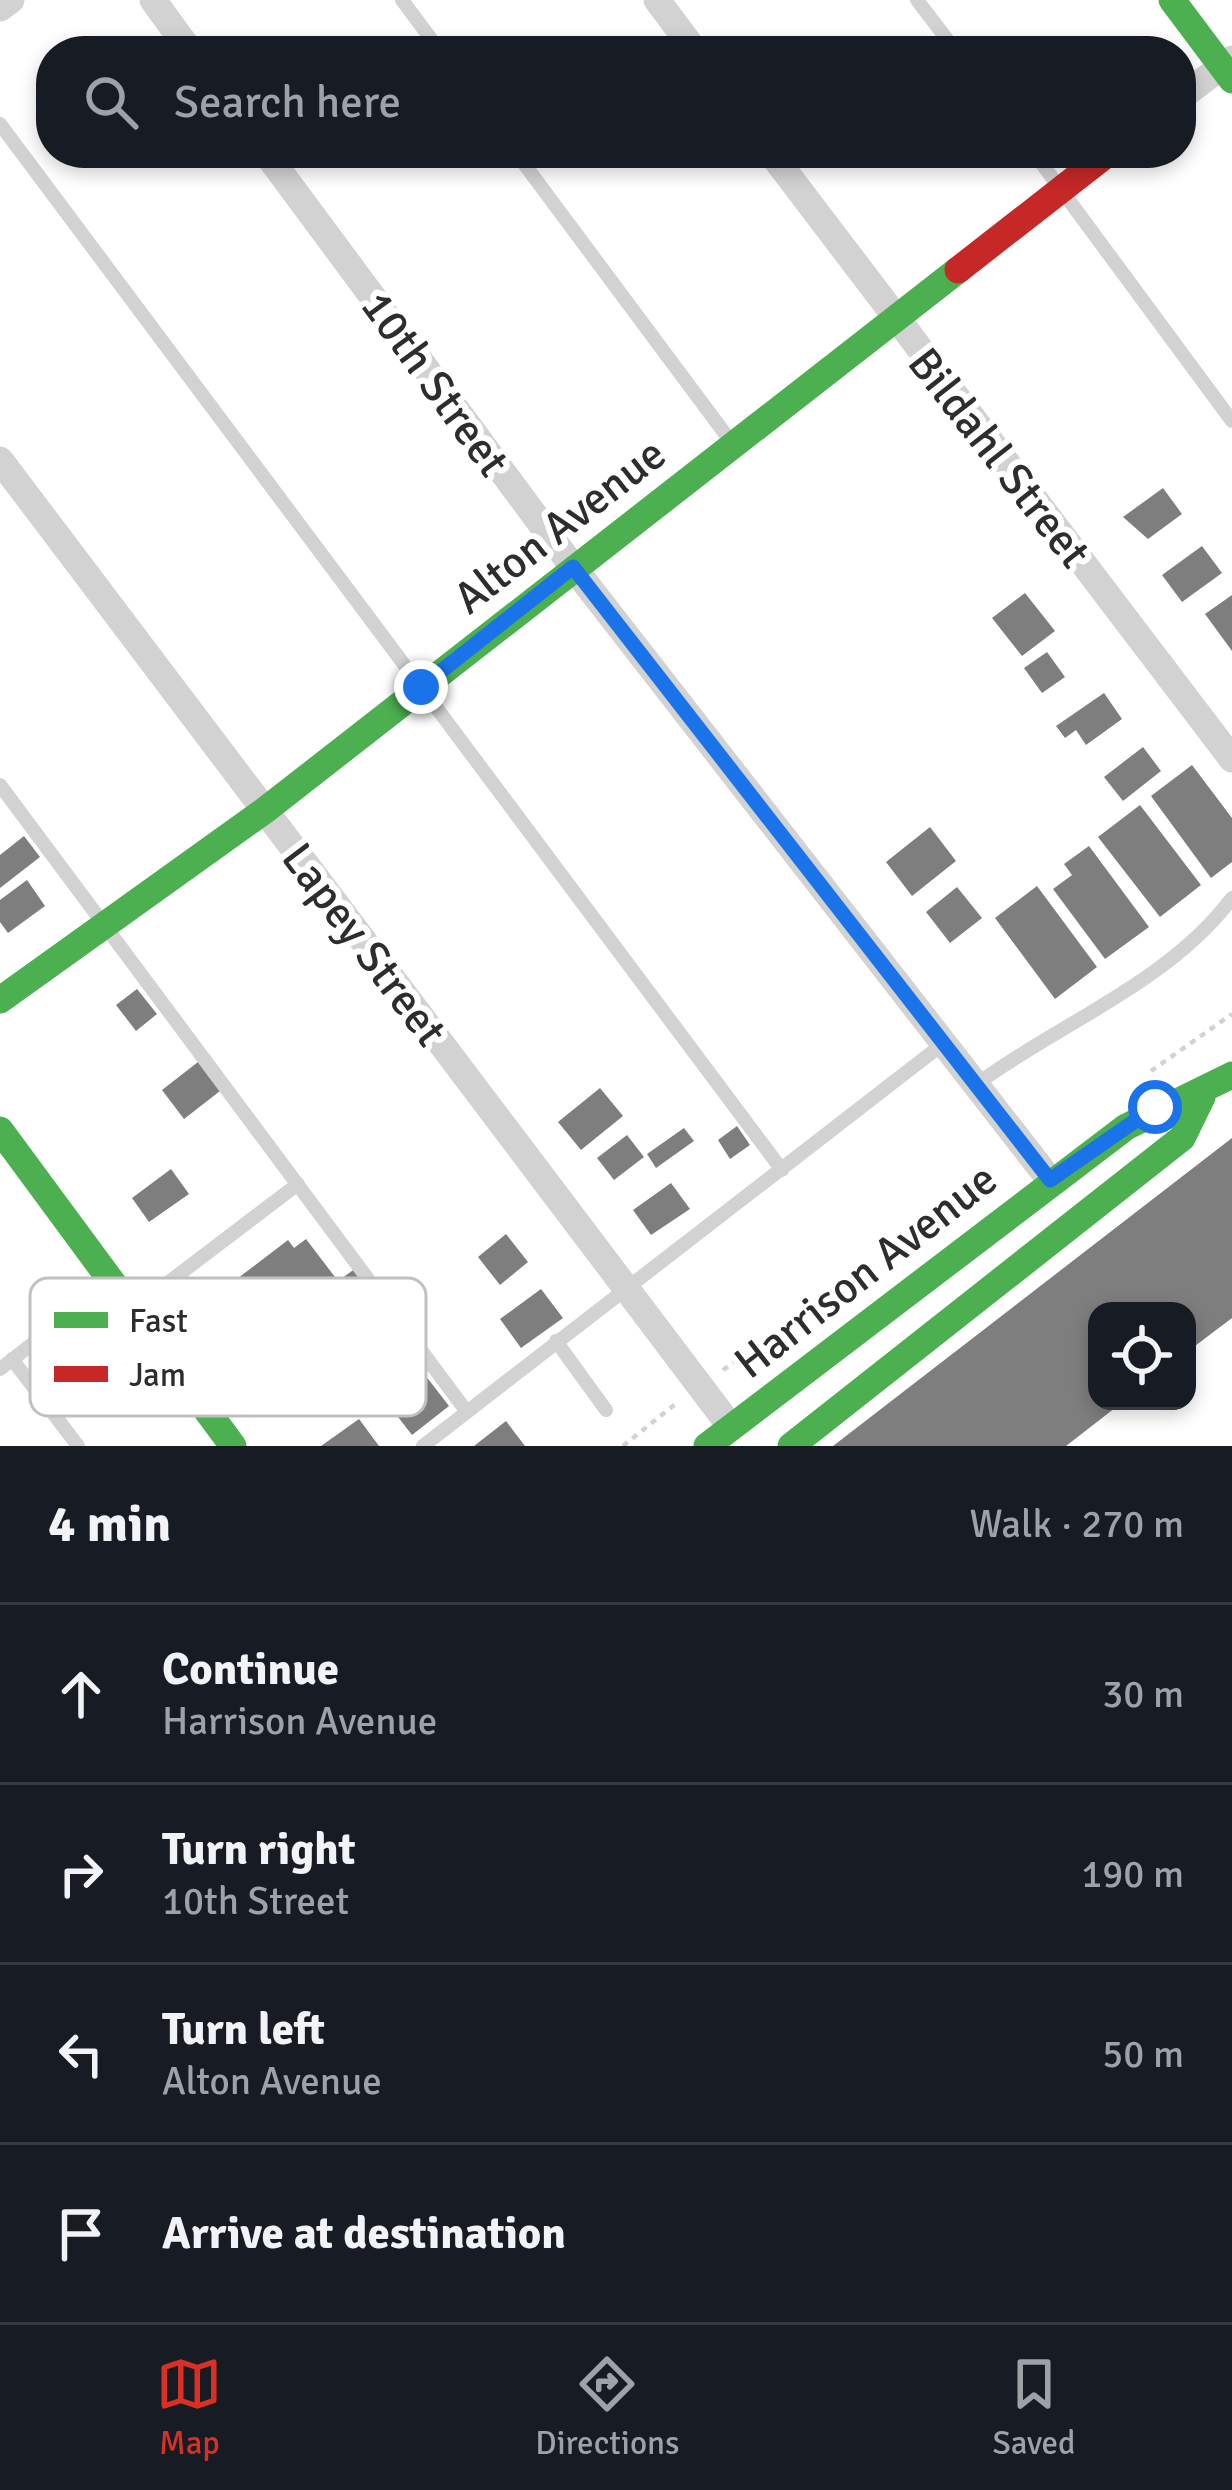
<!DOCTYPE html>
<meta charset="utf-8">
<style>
:root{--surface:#171b24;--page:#242831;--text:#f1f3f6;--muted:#9ea1a6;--line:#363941;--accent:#d93025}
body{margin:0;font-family:Signika,sans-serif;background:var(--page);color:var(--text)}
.controls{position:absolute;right:36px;bottom:36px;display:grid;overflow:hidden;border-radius:24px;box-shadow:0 6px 18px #0003}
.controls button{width:108px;height:108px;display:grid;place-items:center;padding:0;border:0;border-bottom:3px solid var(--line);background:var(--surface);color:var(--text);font:60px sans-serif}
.stop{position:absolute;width:36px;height:36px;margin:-27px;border:9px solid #1a73e8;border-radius:50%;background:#fff}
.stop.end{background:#1a73e8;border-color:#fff;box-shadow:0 3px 12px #0008}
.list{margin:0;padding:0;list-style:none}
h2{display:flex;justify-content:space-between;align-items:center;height:156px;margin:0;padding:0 48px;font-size:51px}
h2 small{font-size:39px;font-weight:400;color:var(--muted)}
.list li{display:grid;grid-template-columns:78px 1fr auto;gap:36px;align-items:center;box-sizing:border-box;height:180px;padding:0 48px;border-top:3px solid var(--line)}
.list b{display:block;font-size:45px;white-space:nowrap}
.list p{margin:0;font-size:39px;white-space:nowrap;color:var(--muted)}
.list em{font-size:39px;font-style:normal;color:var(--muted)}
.icon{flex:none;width:66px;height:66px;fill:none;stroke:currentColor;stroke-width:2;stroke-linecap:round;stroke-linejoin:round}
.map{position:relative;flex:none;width:1232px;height:1446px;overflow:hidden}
.search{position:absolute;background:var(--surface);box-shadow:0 6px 18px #0003;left:36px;right:36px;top:36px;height:132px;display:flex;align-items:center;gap:30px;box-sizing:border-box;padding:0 42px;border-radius:48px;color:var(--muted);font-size:45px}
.sheet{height:876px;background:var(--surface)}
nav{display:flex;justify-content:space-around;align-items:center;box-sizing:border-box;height:168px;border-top:3px solid var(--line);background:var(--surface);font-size:33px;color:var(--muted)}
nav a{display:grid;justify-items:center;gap:6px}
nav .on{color:var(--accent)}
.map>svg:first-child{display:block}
</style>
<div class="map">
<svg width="1232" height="1446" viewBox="0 0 1232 1446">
<rect width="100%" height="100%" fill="#fff"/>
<!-- building -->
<path fill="#7e7e7e" d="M1163 488 1182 514 1148 539 1123 517Z
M1202 546 1222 573 1182 602 1162 575Z
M1025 593 1055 631 1022 656 992 618Z
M1232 595V651L1205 614Z
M1047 652 1065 677 1042 693 1024 668Z
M1104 693 1122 719 1086 745 1076 730 1065 738 1056 726Z
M1143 747 1161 771 1123 801 1104 777Z
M1192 765 1232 818V862L1211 878 1151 796Z
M1140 805 1201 885 1160 917 1098 837Z
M930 827 956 861 912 896 886 862Z
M24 836 40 857 0 888V855Z
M1089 846 1149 927 1105 959 1053 889 1072 875 1064 864Z
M27 880 45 906 8 933 0 922V900Z
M1037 886 1097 967 1055 999 995 918Z
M957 887 982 918 950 943 926 912Z
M137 989 157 1014 136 1031 116 1005Z
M198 1062 220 1091 184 1119 162 1090Z
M600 1088 623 1116 581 1150 558 1122Z
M737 1126 750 1145 730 1159 718 1140Z
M684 1128 694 1141 656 1168 647 1154Z
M627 1135 644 1157 614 1180 597 1158Z
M1232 1138V1318L1187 1352V1311H1097V1401H1124L1066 1446H833Z
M171 1169 189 1194 149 1222 132 1198Z
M671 1183 690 1209 651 1235 633 1210Z
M506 1234 528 1262 500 1285 478 1257Z
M306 1239 338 1281 356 1268 383 1303 374 1309 449 1406 412 1435 339 1341 272 1392 204 1304 288 1240 294 1248Z
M541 1289 563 1318 521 1348 500 1319Z
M359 1419 379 1446H321Z
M506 1421 525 1446H474Z"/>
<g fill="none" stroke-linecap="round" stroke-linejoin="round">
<!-- path -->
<path stroke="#d2d2d2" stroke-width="4.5" stroke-dasharray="6 6" stroke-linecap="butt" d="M1151 1071 1232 1014
M723 1370 867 1271
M623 1446 679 1401"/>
<!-- lane -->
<path stroke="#d2d2d2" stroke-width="14" d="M402 0 440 51
M917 0 956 51
M0 124 782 1170
M516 153 732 443
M1034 153 1232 421
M0 785 467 1412
M977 1084C1060 1023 1169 982 1232 898
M136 1307 298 1184
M556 1341 606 1410
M12 1359 78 1446
M0 1369 108 1285
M423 1446 944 1043"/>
<!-- street -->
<path stroke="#d2d2d2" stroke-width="27" d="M153 0 190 51
M657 0 695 51
M0 8 11 0
M1181 97 1232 59
M266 153 573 567 1050 1180
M771 153 1232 759
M0 460 731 1427"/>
<!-- fast -->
<path stroke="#4caf50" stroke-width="27" d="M1172 0 1232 80
M0 1000 264 811 958 270
M0 1130 233 1446
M707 1446 1126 1127 1232 1075
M791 1446 1182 1138 1202 1097"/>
<!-- jam -->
<path stroke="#c62828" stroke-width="27" d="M958 270 1108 153"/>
</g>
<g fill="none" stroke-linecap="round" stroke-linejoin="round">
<!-- route -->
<path stroke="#1a73e8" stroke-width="15" d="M421 687 573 567 1050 1180 1155 1107"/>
</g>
<g text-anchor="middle" stroke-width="12" stroke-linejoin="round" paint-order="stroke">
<!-- street labels -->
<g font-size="45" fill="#2d2d2d" stroke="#fff">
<text transform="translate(436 383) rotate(54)" y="16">10th Street</text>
<text transform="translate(1000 457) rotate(52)" y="16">Bildahl Street</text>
<text transform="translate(559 525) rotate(-38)" y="16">Alton Avenue</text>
<text transform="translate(365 944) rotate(53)" y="16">Lapey Street</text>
<text transform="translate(865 1270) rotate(-38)" y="16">Harrison Avenue</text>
</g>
</g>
<!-- legend -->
<rect x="30" y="1278" width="396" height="138" rx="18" fill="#fff" stroke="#c0c0c0" stroke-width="3"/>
<rect x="54" y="1312" width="54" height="16" fill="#4caf50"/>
<rect x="54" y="1366" width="54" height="16" fill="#c62828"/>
<g font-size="33" fill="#2d2d2d">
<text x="129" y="1332">Fast</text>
<text x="129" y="1386">Jam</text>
</g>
</svg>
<div class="controls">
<button><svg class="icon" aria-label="locate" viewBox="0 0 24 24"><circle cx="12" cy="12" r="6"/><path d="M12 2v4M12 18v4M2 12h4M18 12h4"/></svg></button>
</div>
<div class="stop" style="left:1155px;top:1107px"></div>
<div class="stop end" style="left:421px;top:687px"></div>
<div class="search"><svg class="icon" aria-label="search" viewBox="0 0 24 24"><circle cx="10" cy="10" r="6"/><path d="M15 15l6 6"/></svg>Search here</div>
</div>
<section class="sheet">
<h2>4 min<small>Walk · 270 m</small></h2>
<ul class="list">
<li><svg class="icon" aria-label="ahead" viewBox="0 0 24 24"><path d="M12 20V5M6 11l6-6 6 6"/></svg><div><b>Continue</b><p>Harrison Avenue</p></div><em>30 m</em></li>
<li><svg class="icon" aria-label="right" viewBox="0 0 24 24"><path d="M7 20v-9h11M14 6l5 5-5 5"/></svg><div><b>Turn right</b><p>10th Street</p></div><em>190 m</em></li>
<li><svg class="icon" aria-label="left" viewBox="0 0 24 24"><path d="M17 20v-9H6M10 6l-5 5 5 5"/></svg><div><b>Turn left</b><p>Alton Avenue</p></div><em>50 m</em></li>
<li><svg class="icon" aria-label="arrive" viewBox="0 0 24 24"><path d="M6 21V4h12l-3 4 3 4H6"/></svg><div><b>Arrive at destination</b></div></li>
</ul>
</section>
<nav>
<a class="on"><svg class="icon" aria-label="map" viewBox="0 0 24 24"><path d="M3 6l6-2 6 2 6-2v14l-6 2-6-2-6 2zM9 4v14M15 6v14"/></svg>Map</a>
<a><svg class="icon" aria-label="directions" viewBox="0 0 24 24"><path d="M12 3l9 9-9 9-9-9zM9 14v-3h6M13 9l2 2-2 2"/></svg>Directions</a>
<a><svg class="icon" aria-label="saved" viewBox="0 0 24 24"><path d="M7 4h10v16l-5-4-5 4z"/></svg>Saved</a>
</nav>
